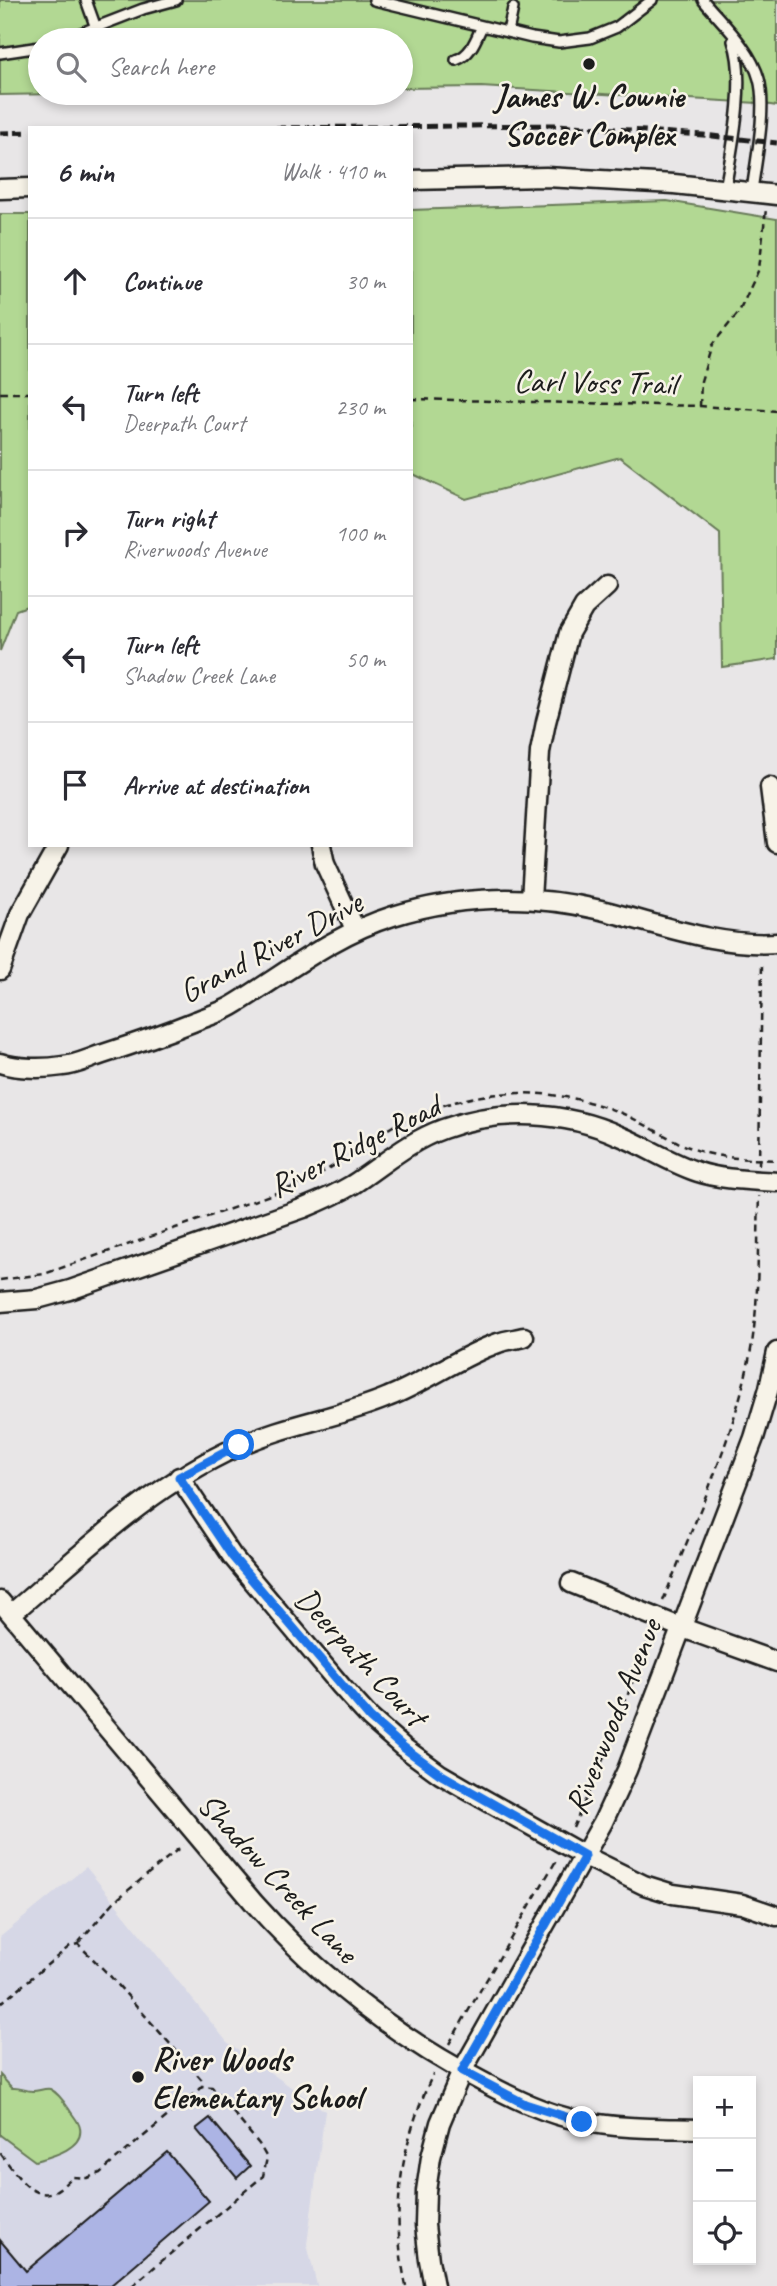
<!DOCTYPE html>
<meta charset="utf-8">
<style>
:root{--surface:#fff;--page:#f7f7f7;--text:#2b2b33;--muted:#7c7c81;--line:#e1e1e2}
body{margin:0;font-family:Caveat,sans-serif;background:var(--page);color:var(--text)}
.controls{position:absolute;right:21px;bottom:21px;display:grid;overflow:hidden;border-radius:0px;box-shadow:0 4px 10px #0003}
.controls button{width:63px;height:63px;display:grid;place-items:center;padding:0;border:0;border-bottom:2px solid var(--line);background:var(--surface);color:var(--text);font:35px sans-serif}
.stop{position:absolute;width:21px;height:21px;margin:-16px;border:5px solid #1a73e8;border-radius:50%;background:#fff}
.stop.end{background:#1a73e8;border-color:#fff;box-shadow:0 2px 7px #0008}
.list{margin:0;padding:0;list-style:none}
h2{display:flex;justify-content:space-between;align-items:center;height:91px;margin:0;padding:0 28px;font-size:30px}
h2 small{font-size:23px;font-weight:400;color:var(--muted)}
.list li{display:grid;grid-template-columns:46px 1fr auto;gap:21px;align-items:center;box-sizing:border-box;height:126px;padding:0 28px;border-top:2px solid var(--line)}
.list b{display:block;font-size:26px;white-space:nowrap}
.list p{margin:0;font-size:23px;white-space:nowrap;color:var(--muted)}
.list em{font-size:23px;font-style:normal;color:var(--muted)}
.icon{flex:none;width:38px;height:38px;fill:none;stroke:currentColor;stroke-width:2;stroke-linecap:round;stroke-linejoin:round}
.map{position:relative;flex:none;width:777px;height:2286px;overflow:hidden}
.search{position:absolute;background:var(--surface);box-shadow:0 4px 10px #0003;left:28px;top:28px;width:385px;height:77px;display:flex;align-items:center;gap:18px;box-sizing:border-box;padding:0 24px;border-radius:38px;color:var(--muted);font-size:26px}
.panel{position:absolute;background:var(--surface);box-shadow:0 4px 10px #0003;left:28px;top:126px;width:385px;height:721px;border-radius:0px}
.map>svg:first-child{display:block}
</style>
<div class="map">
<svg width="777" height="2286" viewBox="0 0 777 2286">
<rect width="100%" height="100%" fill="#e8e6e7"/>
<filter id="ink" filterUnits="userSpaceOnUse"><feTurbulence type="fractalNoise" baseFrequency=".0143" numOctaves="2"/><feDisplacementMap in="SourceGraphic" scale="14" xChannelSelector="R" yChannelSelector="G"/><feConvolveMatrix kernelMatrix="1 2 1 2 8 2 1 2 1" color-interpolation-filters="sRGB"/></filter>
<g filter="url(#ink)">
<!-- built -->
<path fill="#d6d7e6" d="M86 1867 227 2042 325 2111 307 2244 317 2286H0V1937Z"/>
<!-- green -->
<path fill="#b2d893" stroke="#677a58" stroke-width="2" d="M0 0H777V106L758 103 481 87 401 88V40H40V93H117L0 95Z
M667 201 777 219V659L722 667 720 534 620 457 466 499 411 473V210Z
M0 214H30V605L16 610 0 651Z
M0 2075 12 2088C20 2087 25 2091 33 2091 38 2091 45 2088 50 2089 57 2092 65 2103 69 2109 72 2115 79 2121 80 2128 84 2149 49 2157 35 2161L0 2135Z"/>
<!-- building -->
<path fill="#acb4e4" stroke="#1c1c1c" stroke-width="2" d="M210 2118 250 2166 237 2178 196 2129Z
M167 2152 209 2201 110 2286H0V2240L26 2271Z"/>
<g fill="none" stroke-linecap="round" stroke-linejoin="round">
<!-- lane casing -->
<g stroke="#1c1c1c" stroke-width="14">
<path id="lane" d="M86 0 96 28
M374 0 532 38 559 42 590 38 617 27 652 0
M703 0C722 23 751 49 759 79 767 108 756 160 752 191
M508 32 513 8
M63 40 143 9 176 0
M0 53 40 47
M456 60C471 55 476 39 482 26
M725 189C732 149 747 79 733 41"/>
</g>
<!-- street casing -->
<g stroke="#1c1c1c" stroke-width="23">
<path id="street" d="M411 180 546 177 674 184 777 195
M0 189 30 188
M770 787 777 843
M321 845 325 864 355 929
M531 899 540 752 546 722 569 633 584 607 607 586
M0 970 20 914 59 845
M0 1063C18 1069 44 1069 63 1066 76 1065 90 1058 103 1054 134 1044 163 1034 193 1022 205 1017 220 1013 232 1006 285 974 332 935 393 916 460 895 532 894 601 910 659 924 717 947 777 943
M0 1302 37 1299 70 1290 304 1208C321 1201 337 1194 352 1185 383 1165 407 1142 443 1129 500 1108 565 1111 620 1136 647 1147 670 1163 698 1172 723 1180 750 1180 777 1182
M179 1477 232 1556 341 1686 370 1718 403 1747 440 1774 471 1792 585 1856 644 1885 673 1894 742 1904 777 1916
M571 1583 680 1627 777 1662
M0 1601 254 1903C319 1976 396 2037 483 2082 515 2099 546 2114 581 2121 620 2129 660 2128 698 2129
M11 1614C82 1554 150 1486 237 1447 285 1424 339 1418 388 1397 426 1382 460 1356 498 1343 506 1340 516 1339 524 1337
M434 2286 429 2260 425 2225 426 2191 431 2157 440 2123 462 2071 603 1822 627 1770 754 1438 769 1388 777 1352"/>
</g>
<!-- path -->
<path stroke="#1c1c1c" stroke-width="2.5" stroke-dasharray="7 5" stroke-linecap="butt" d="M0 393H30
M411 399 700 406 777 411
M700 406 701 381 712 345 739 312 759 269 766 209
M759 1165 762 962
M0 1280 44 1274 293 1187C331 1172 359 1146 393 1126 413 1115 436 1107 458 1101 511 1087 570 1092 621 1113 649 1125 673 1143 703 1152 727 1159 752 1159 777 1160
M663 1601C694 1522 732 1443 749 1360 760 1307 757 1250 759 1196
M573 1828 605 1755 651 1633
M78 1943 114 1902 183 1845
M0 2004 70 1946 78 1944 111 1977 202 2080V2086L195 2093 100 2173 87 2178 72 2177C67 2182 61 2188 55 2191 30 2203 13 2168 0 2153
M449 2044 557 1859
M132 2286 263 2176 267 2158 259 2144 212 2087 202 2086
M406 2286C390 2210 400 2145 433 2074"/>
<!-- lane -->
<use href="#lane" stroke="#f7f3e8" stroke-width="9"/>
<!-- street -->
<use href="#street" stroke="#f7f3e8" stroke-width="18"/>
<!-- rail -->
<path stroke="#1c1c1c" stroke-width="5" stroke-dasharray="10 5" stroke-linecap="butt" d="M276 128 556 125 703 135 777 143
M0 133 30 132"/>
</g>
</g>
<g fill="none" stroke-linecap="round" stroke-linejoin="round" filter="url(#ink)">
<!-- route -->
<path stroke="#1a73e8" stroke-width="9" d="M239 1445 179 1477 232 1556 370 1718 403 1747 440 1774 585 1856 462 2071 525 2104 582 2122"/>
</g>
<!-- markers -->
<g fill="#1c1c1c" stroke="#f7f3e8" stroke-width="2.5">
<circle cx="589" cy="64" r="7"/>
<circle cx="138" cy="2077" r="7"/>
</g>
<g text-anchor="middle" stroke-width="5" stroke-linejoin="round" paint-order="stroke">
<!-- poi labels -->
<g font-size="33" font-weight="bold" fill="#1c1c1c" stroke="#f7f3e8">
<text x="589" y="107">James W. Cownie<tspan x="589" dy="38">Soccer Complex</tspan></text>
<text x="152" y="2070" text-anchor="start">River Woods<tspan x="152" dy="38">Elementary School</tspan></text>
</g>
<!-- street labels -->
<g font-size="33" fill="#1c1c1c" stroke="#f7f3e8">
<text transform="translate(595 381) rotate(1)" y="12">Carl Voss Trail</text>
<text transform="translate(270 946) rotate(-28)" y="12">Grand River Drive</text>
<text transform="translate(354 1145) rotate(-27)" y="12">River Ridge Road</text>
<text transform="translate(362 1656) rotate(47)" y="12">Deerpath Court</text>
<text transform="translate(612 1716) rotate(-68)" y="12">Riverwoods Avenue</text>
<text transform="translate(279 1877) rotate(47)" y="12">Shadow Creek Lane</text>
</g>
</g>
</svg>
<div class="controls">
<button>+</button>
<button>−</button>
<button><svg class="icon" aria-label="locate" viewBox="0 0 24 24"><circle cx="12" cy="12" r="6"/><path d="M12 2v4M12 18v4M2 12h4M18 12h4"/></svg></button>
</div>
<div class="stop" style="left:239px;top:1445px"></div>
<div class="stop end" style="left:582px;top:2122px"></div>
<div class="search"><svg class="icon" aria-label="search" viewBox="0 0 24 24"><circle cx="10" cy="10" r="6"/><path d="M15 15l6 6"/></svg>Search here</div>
<section class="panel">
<h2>6 min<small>Walk · 410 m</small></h2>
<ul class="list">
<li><svg class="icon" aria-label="ahead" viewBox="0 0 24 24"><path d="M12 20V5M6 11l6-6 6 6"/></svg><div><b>Continue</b></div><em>30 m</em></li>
<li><svg class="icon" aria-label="left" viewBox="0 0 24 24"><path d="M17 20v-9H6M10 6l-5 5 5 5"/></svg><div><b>Turn left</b><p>Deerpath Court</p></div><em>230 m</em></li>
<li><svg class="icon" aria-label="right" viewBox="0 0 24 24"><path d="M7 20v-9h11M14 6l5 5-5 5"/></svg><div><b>Turn right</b><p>Riverwoods Avenue</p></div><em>100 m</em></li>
<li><svg class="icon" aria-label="left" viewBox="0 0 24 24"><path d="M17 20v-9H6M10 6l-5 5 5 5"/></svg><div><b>Turn left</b><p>Shadow Creek Lane</p></div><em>50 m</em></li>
<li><svg class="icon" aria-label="arrive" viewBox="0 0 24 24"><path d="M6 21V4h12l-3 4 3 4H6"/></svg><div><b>Arrive at destination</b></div></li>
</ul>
</section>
</div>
